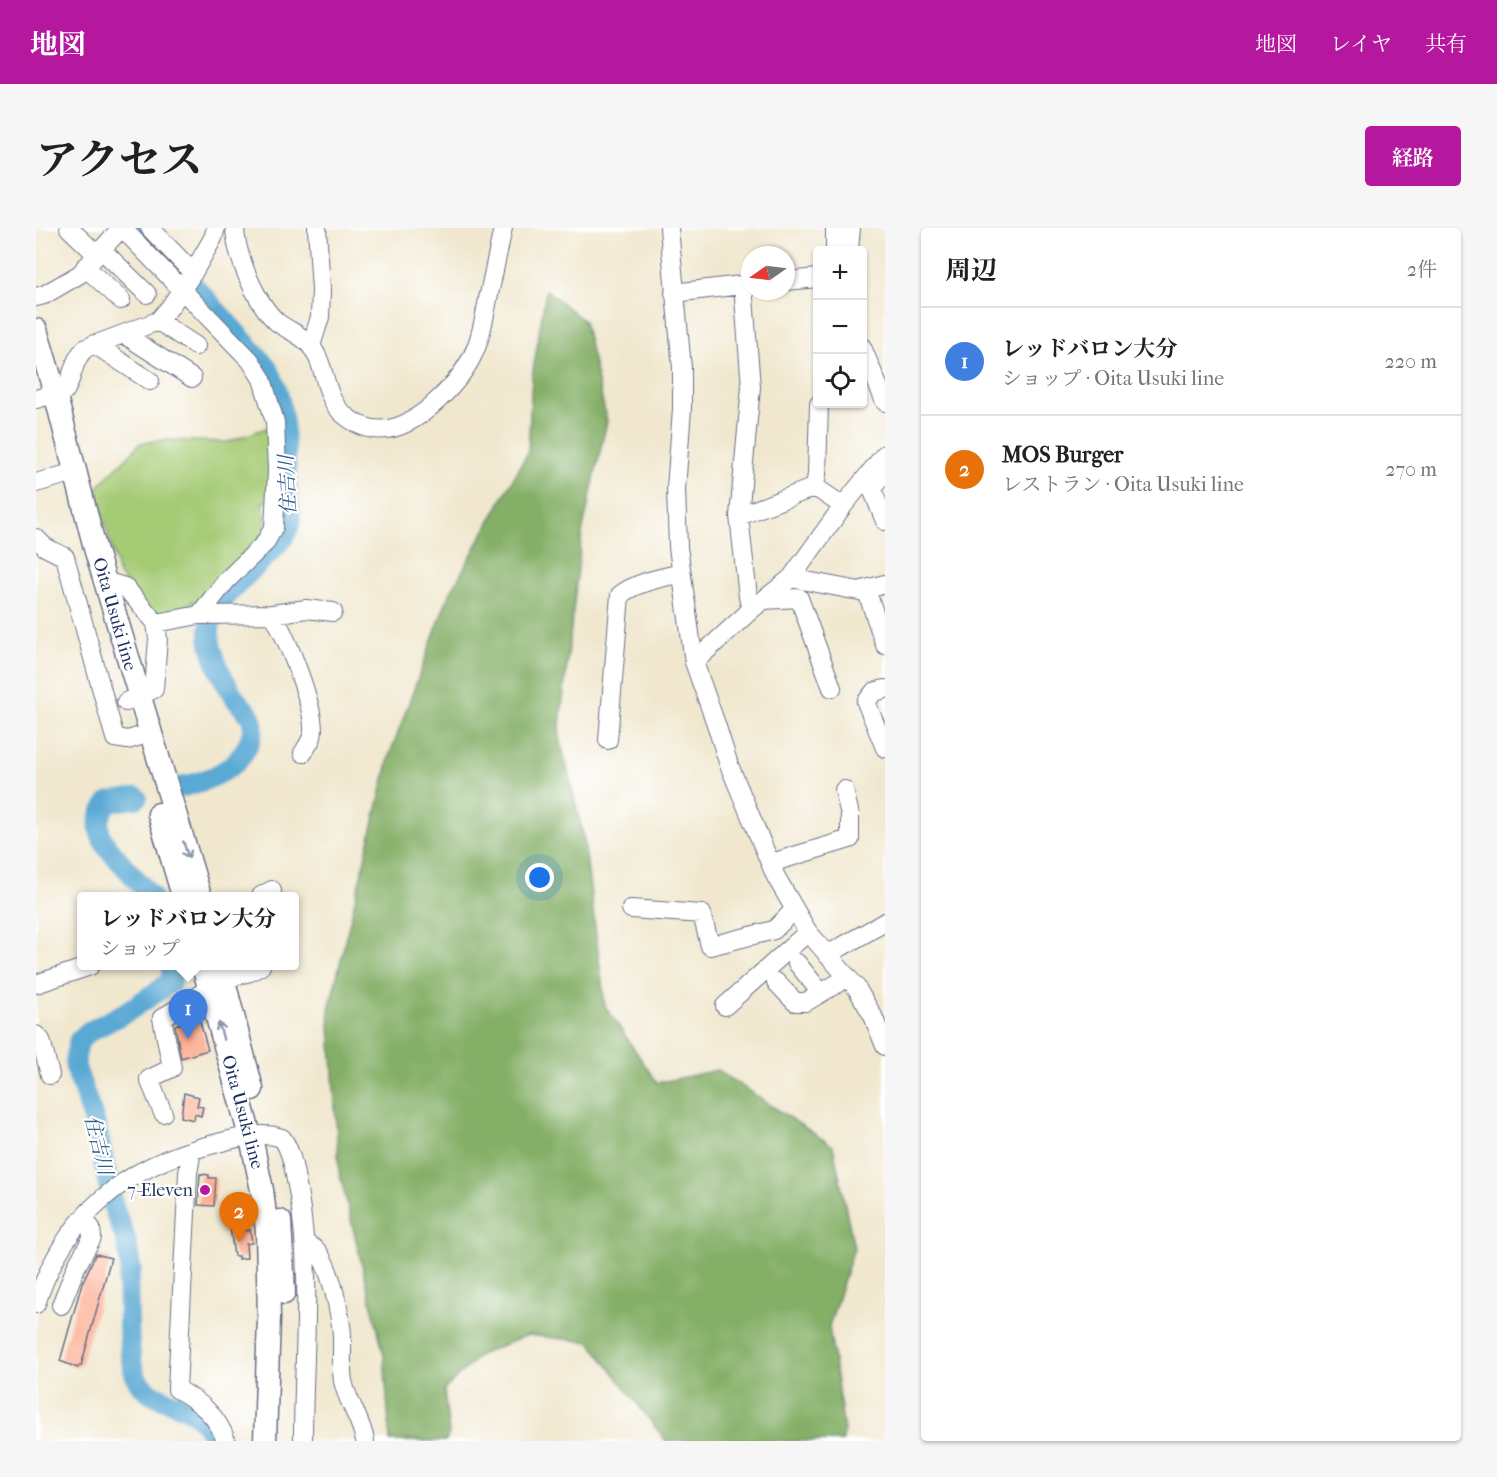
<!DOCTYPE html>
<html lang="ja">
<meta charset="utf-8">
<style>
:root{--surface:#fff;--page:#f6f6f6;--text:#202124;--muted:#757577;--line:#e0e0e0;--accent:#b5179e}
body{margin:0;font-family:"IM FELL French Canon","Noto Serif JP",serif;background:var(--page);color:var(--text)}
.controls{position:absolute;right:18px;top:18px;display:grid;overflow:hidden;border-radius:6px;box-shadow:0 2px 4px #0004}
.controls button{width:54px;height:54px;display:grid;place-items:center;padding:0;border:0;border-bottom:2px solid var(--line);background:var(--surface);color:var(--text);font:30px sans-serif}
.compass{position:absolute;left:705px;top:18px;width:54px;height:54px;border-radius:50%;background:var(--surface);box-shadow:0 2px 4px #0004;rotate:256deg}
.you{position:absolute;left:504px;top:650px;width:21px;height:21px;margin:-15px;border:4px solid #fff;border-radius:50%;background:#1a73e8;box-shadow:0 0 0 9px #1a73e833}
.badge{display:grid;place-items:center;width:39px;height:39px;border-radius:50%;background:var(--accent);color:#fff;font-size:20px;font-weight:700}
.pin{position:absolute;translate:-50% -50px;filter:drop-shadow(0 2px 3px #0008)}
.pin::after{content:'';position:absolute;top:32px;width:21px;height:18px;background:inherit;clip-path:polygon(0 0,100% 0,50% 100%)}
.popup{position:absolute;left:41px;top:664px;width:222px;height:78px;box-sizing:border-box;display:grid;place-content:center;border-radius:6px;background:var(--surface);filter:drop-shadow(0 2px 4px #0005);font-size:20px;white-space:nowrap;color:var(--muted)}
.popup b{font-size:22px;color:var(--text)}
.popup::after{content:'';position:absolute;left:50%;top:100%;margin-left:-12px;border:12px solid transparent;border-top-color:var(--surface)}
.list{margin:0;padding:0;list-style:none}
h2{display:flex;justify-content:space-between;align-items:center;height:78px;margin:0;padding:0 24px;font-size:26px}
h2 small{font-size:20px;font-weight:400;color:var(--muted)}
.list li{display:grid;grid-template-columns:39px 1fr auto;gap:18px;align-items:center;box-sizing:border-box;height:108px;padding:0 24px;border-top:2px solid var(--line)}
.list b{display:block;font-size:22px;white-space:nowrap}
.list p{margin:0;font-size:20px;white-space:nowrap;color:var(--muted)}
.list em{font-size:20px;font-style:normal;color:var(--muted)}
.icon{flex:none;width:33px;height:33px;fill:none;stroke:currentColor;stroke-width:2;stroke-linecap:round;stroke-linejoin:round}
.map{position:relative;flex:none;width:849px;height:1213px;overflow:hidden;border-radius:6px}
header{display:flex;align-items:center;gap:36px;box-sizing:border-box;height:84px;padding:0 30px;background:var(--accent);color:#fff}
header strong{font-size:28px}
nav{display:flex;gap:33px;margin-inline-start:auto;font-size:21px}
.intro{display:flex;align-items:center;justify-content:space-between;box-sizing:border-box;height:144px;padding:0 36px}
h1{margin:0;font-size:42px}
.button{padding:15px 27px;border-radius:6px;background:var(--accent);color:#fff;font-size:21px;font-weight:700}
main{display:flex;gap:36px;padding:0 36px}
aside{flex:1;background:var(--surface);border-radius:6px;box-shadow:0 2px 4px #0004}
.map>svg:first-child{display:block}
</style>
<header>
<strong>地図</strong>
<nav><a>地図</a><a>レイヤ</a><a>共有</a></nav>
</header>
<div class="intro"><h1>アクセス</h1><a class="button">経路</a></div>
<main>
<div class="map">
<svg width="849" height="1213" viewBox="0 0 849 1213">
<rect width="100%" height="100%" fill="#fff"/>
<filter id="ink" filterUnits="userSpaceOnUse"><feTurbulence type="fractalNoise" baseFrequency=".0167" numOctaves="2"/><feDisplacementMap in="SourceGraphic" scale="12" xChannelSelector="R" yChannelSelector="G"/><feConvolveMatrix kernelMatrix="1 2 1 2 8 2 1 2 1" color-interpolation-filters="sRGB"/></filter>
<filter id="wash" filterUnits="userSpaceOnUse"><feTurbulence type="fractalNoise" baseFrequency=".008" numOctaves="4" result="noise"/><feDisplacementMap in="SourceGraphic" scale="24" xChannelSelector="R" yChannelSelector="G"/><feGaussianBlur stdDeviation="1.35" result="paint"/><feColorMatrix in="noise" values="0 0 0 0 0 0 0 0 0 0 0 0 0 0 0 0 0 1.4 0 .05"/><feComposite in="paint" operator="in"/></filter>
<g filter="url(#wash)">
<rect width="100%" height="100%" fill="#f0e7ce"/>
<!-- green -->
<path fill="#a5cb75" stroke="#607d6a" stroke-width="1.5" d="M233 199 236 272 227 274 231 302 161 379 158 373 152 376 156 385 123 390 108 376 83 347 60 262C73 244 91 232 104 215L127 212 192 214Z"/>
<!-- forest -->
<path fill="#84af66" stroke="#506f62" stroke-width="1.5" d="M510 62 548 93 571 193 546 305 523 506 548 612 569 778 621 855 681 842 797 918 818 1020 793 1098 808 1202 807 1213H630L554 1114 492 1107 445 1126 408 1162 413 1205 410 1213H354L348 1127 303 943 293 781 354 526 412 369 492 224 496 149Z"/>
<g fill="none" stroke-linecap="round" stroke-linejoin="round">
<!-- river -->
<path stroke="#5aa9d4" stroke-width="21" d="M102 0 159 59 231 139C253 178 248 224 251 268 252 276 256 287 254 295 253 301 247 310 243 315 225 337 182 367 175 394 168 416 187 452 199 470 204 478 213 483 216 492 218 498 217 503 215 509 205 541 175 552 145 559
M101 570 73 574C60 589 60 603 71 619L115 668
M136 738 135 754 94 782 51 805 43 813 40 825 39 838 60 898 77 978 90 1012 95 1042 92 1053C93 1080 90 1129 101 1151 111 1170 141 1174 157 1184 168 1191 173 1202 180 1213"/>
</g>
<g id="blocks">
<!-- building -->
<path fill="#fda98b" d="M163 790 172 822 145 830 139 797Z
M148 865 163 869 161 878 167 879 165 888 159 886 158 892 145 889Z
M164 946 173 947V950H180L178 978 162 977Z
M207 998 208 1003 214 1002 216 1015 210 1016 211 1030 202 1031V1028H198L194 999Z
M60 1026 75 1030 45 1138 43 1137 42 1140 24 1133 46 1055Z"/>
</g>
</g>
<g filter="url(#ink)">
<use href="#blocks" fill-opacity="0" stroke="#666f85" stroke-width="1.5"/>
<g fill="none" stroke-linecap="round" stroke-linejoin="round">
<!-- minor casing -->
<g stroke="#666f85" stroke-width="20">
<path id="minor" d="M33 0 60 26
M86 0 214 132 226 151 239 194 241 243 238 299 229 315 191 352 163 387
M114 0 157 45 177 10 180 0
M199 0C200 28 220 75 241 94 251 102 266 107 274 117 291 137 287 168 307 186 342 216 375 198 403 171 419 156 432 140 440 120 446 104 449 87 452 71 457 48 462 24 467 0
M633 0 646 140V181L640 261 642 319 658 434 680 496 693 537 740 649 772 704 820 759 837 788 849 818
M799 0V22
M65 21 111 66
M813 22 815 0
M49 39 85 72
M750 53 782 50
M707 57 715 159 703 288 712 369 715 382
M638 65 714 56
M0 69 8 67 44 46 85 0
M122 93 160 118
M89 107 156 150
M58 116 114 153
M275 118 284 89 285 61 281 0
M826 119 849 174
M0 171 29 163C38 148 36 132 50 120L122 93 134 79 157 45
M849 244 836 261 849 293
M0 255 39 244
M779 259 781 246 783 176
M703 288 779 259 807 278
M0 310 9 319 29 329 79 510 92 512 114 505
M755 350 823 363 849 356
M69 353 89 359 120 395
M830 361 849 417
M728 372 763 370 796 460
M237 386C249 407 283 486 276 509 274 514 270 520 267 525
M658 434 715 382 755 350 807 278 849 226
M849 461 838 464 830 474 849 520
M90 474 118 461 122 411 120 395 163 387 237 386 270 381 297 384
M572 512 584 367C600 354 626 350 645 345
M735 635 814 611V587L808 562
M225 668 236 662
M595 681 666 686 674 718 738 702 758 682
M791 727 849 694
M761 735 785 765
M740 754 759 774H770L812 749
M0 756 54 738
M689 778 772 704
M0 807 5 812 14 847
M127 885 113 851 136 840 126 790 188 751 214 744 225 738
M156 922 152 945 141 1161C163 1173 182 1188 190 1213
M270 1016C276 1019 281 1021 284 1027 295 1044 302 1077 305 1097 308 1116 304 1134 307 1153 311 1174 326 1192 329 1213
M0 1076C29 986 89 938 178 916 200 910 225 903 246 910 257 925 258 945 262 962 277 1046 267 1129 267 1213
M25 1077 40 1039 56 1010 55 1000 47 990"/>
</g>
<!-- major casing -->
<g stroke="#666f85" stroke-width="25">
<path id="major" d="M0 102 19 165 59 320 164 668
M123 586 147 668
M167 738 217 919 226 962 231 1003 233 1089 229 1213
M184 738 216 861
M244 993 248 1065"/>
</g>
<!-- minor -->
<use href="#minor" stroke="#fff" stroke-width="18"/>
<!-- major -->
<use href="#major" stroke="#fff" stroke-width="22"/>
</g>
<!-- one-way arrows -->
<defs><path id="oneway-shaft" d="M-6 0H5M1.5-3L5.5 0L1.5 3" fill="none" stroke-width="1.6" stroke-linecap="round" stroke-linejoin="round" transform="scale(1.5)"/></defs>
<g stroke="#8d97ae">
<use href="#oneway-shaft" transform="translate(150 622) rotate(72)"/>
<use href="#oneway-shaft" transform="translate(185 803) rotate(-105)"/>
</g>
</g>
<!-- markers -->
<circle fill="#b5179e" stroke="#fff" stroke-width="2" cx="169" cy="962" r="6"/>
<g text-anchor="middle" stroke-width="4.5" stroke-linejoin="round" paint-order="stroke">
<!-- street labels -->
<g font-size="18" fill="#1b2f5e" stroke="#fff">
<text transform="translate(79 386) rotate(74)" y="6">Oita Usuki line</text>
<text transform="translate(207 884) rotate(75)" y="6">Oita Usuki line</text>
</g>
<!-- poi labels -->
<g font-size="18" fill="#1b2f5e" stroke="#fff" text-anchor="end">
<text x="157" y="968">7-Eleven</text>
</g>
<!-- water labels -->
<g font-size="20" font-style="italic" fill="#34608d" stroke="#fff">
<text transform="translate(251 257) rotate(-93)" y="7">住吉川</text>
<text transform="translate(63 917) rotate(76)" y="7">住吉川</text>
</g>
</g>
</svg>
<div class="controls">
<button>+</button>
<button>−</button>
<button><svg class="icon" aria-label="locate" viewBox="0 0 24 24"><circle cx="12" cy="12" r="6"/><path d="M12 2v4M12 18v4M2 12h4M18 12h4"/></svg></button>
</div>
<svg class="compass" viewBox="-18 -18 36 36"><path d="M0-13l5 13h-10z" fill="#e53935"/><path d="M0 13l5-13h-10z" fill="#757577"/></svg>
<div class="you"></div>
<div class="pin badge" style="left:152px;top:811px;background:#3f7fe0">1</div>
<div class="popup"><b>レッドバロン大分</b>ショップ</div>
<div class="pin badge" style="left:203px;top:1014px;background:#e8710a">2</div>
</div>
<aside>
<h2>周辺<small>2件</small></h2>
<ul class="list">
<li><span class="badge" style="background:#3f7fe0">1</span><div><b>レッドバロン大分</b><p>ショップ · Oita Usuki line</p></div><em>220 m</em></li>
<li><span class="badge" style="background:#e8710a">2</span><div><b>MOS Burger</b><p>レストラン · Oita Usuki line</p></div><em>270 m</em></li>
</ul>
</aside>
</main>
